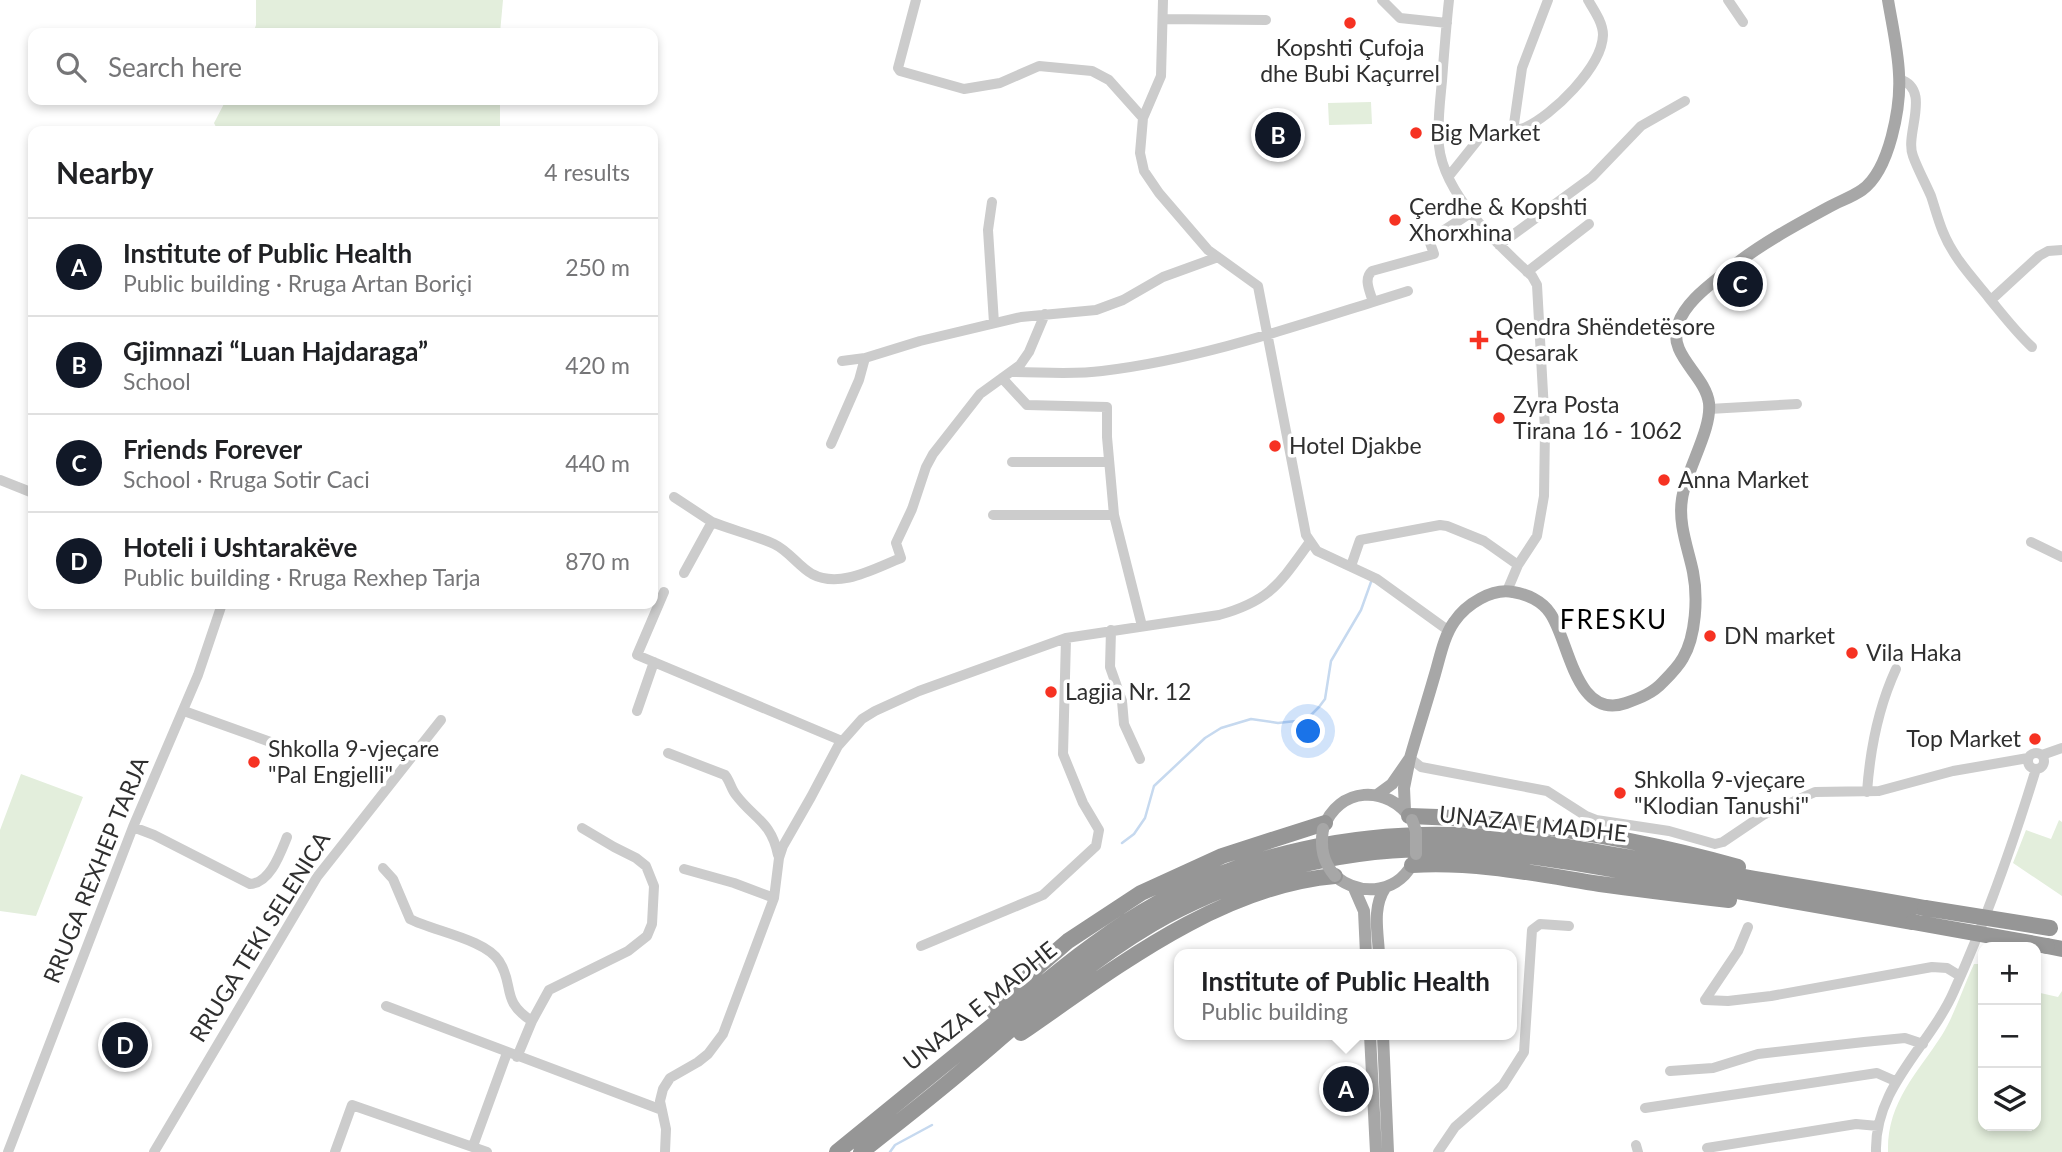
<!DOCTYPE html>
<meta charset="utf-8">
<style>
:root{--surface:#fff;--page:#f6f6f6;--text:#202124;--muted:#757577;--line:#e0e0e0;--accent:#111827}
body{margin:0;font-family:Lato,sans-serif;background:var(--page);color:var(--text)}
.controls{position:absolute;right:21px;bottom:21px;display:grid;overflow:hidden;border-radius:14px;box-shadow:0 4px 10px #0003}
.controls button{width:63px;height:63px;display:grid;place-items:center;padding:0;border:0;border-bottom:2px solid var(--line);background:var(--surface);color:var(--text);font:35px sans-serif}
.you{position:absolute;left:1309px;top:732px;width:24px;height:24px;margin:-18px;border:5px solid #fff;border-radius:50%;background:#1a73e8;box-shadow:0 0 0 10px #1a73e833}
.badge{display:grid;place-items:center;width:46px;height:46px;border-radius:50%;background:var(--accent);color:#fff;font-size:23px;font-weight:700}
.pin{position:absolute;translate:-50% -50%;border:4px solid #fff;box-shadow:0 2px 7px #0006}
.popup{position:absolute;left:1174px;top:949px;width:343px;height:91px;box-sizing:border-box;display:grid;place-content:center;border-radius:14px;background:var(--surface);filter:drop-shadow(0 2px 5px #0005);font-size:23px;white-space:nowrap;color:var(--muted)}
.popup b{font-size:26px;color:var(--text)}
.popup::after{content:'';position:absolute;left:50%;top:100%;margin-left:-14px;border:14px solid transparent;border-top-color:var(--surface)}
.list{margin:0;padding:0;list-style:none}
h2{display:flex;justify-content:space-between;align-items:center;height:91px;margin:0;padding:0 28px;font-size:30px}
h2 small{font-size:23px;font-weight:400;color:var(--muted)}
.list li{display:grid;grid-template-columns:46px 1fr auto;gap:21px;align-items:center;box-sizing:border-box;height:98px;padding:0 28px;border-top:2px solid var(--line)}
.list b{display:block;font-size:26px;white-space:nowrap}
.list p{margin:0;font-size:23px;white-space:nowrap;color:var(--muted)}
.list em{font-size:23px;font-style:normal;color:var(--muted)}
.icon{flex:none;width:38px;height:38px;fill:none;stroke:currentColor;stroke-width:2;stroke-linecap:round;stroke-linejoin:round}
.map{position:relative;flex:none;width:2062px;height:1152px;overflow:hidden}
.search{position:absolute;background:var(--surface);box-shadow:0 4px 10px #0003;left:28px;top:28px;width:630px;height:77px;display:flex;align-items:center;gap:18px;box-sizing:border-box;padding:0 24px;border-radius:14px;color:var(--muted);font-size:26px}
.panel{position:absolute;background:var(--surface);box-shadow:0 4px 10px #0003;left:28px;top:126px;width:630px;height:483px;border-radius:14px}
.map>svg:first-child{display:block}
</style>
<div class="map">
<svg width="2062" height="1152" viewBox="0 0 2062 1152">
<rect width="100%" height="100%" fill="#fff"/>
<!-- green -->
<path fill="#e3eedc" d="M256 0H503L500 33H253L256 25Z
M226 100H500V128L497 131H218L214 123Z
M1371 102 1372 124 1329 125 1328 103Z
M21 774 83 797 36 916 0 911V830Z
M2059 820 2062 822V896L2013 863 2026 830 2051 839Z
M1974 964H1983V1126H2036V992L2058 997 2062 991V1152H1888C1887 1102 1917 1074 1942 1035 1955 1014 1963 987 1974 964Z"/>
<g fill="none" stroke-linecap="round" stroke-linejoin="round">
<!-- stream -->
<path stroke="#c6d9ef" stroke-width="2.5" d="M1122 843 1134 834 1145 818 1154 786 1205 738 1221 728 1251 719 1278 723 1296 721 1310 716 1319 707 1325 699 1331 661 1361 610 1371 582
M890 1152 895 1145 932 1125"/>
<!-- minor -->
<path stroke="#ccc" stroke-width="10" d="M916 0 898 68 900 71 964 89 1000 83 1039 66 1092 71 1109 80 1143 118
M1163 0 1161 76 1143 118 1140 153 1144 171 1159 193 1208 250 1258 286 1306 535 1317 551 1377 579 1449 631
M1382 0 1400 18 1447 23
M1449 0C1446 27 1444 54 1442 81 1440 102 1437 125 1439 146 1444 195 1498 245 1532 276L1537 285 1545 429 1544 496 1537 536 1518 565 1507 591
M1728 0 1743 22
M1163 19 1266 20
M1899 79C1933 89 1904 134 1913 156 1918 170 1925 182 1931 196 1935 208 1938 220 1943 232 1953 257 1972 277 1989 298 2003 315 2016 332 2032 347
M1513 131 1522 68 1548 0
M1449 176 1481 136C1495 131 1510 133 1524 128 1552 116 1602 67 1603 35 1603 23 1594 10 1588 0
M992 202 988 230 994 323
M1499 245 1592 177 1641 126 1685 101
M1527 272 1589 224
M1991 300 2039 256 2048 251 2062 250
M1373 302 1408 291
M842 361 865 358 920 341 1021 317 1096 310 1123 300 1163 277 1218 257
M1011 372C1041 372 1073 375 1102 371 1195 360 1284 330 1373 302 1370 291 1363 279 1372 271L1434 254 1429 240 1472 212
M1002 378 1027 405 1107 407V437L1114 515 1142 626
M1709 409 1797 404
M831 444 859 380 865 358
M1012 462H1109
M0 480 33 493
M674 497 712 522 684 573
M993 515H1114
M712 522C732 530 754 535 774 544 789 551 798 566 812 574 840 589 875 568 901 558L896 543 912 509 926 467 933 454 980 394 1020 365 1029 352 1045 314
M2031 542 2062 557
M1351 566 1360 540 1440 525 1447 526 1484 541 1518 565
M664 592 637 655 842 741
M1111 630 1110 667 1122 701 1124 724 1140 759
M184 711 304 754
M637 711 654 662
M2028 761a8 8 0 1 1 16 0a8 8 0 1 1-16 0Z
M668 753 725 775C730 781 731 789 736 795 754 819 771 821 778 855
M2042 755 2062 748
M1410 758 1421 767 1547 791 1586 816 1596 820 1669 831 1715 844 1723 842 1763 815 1815 792 1879 791 1953 771 2028 758
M1867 792C1870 750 1878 708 1896 669
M133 827 154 835 250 884C270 883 280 854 287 837
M383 868 393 879 410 919C433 931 485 939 499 961 515 985 500 1001 532 1021
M684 869 734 883 774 898
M921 946 1043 895 1096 846 1099 830 1083 803 1063 754 1066 638
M1705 1000 1728 1001 1771 996 1932 967 1947 968 1960 976
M1705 1000 1738 951 1748 927
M386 1006 662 1110
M517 1057 532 1021 549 990 628 951 647 936 652 924 654 886 646 866 636 858 614 847 582 828
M1670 1071 1713 1068 1758 1054 1864 1042 1905 1038 1923 1044
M1645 1108 1877 1073 1895 1081
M1636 1145 1638 1152
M473 1146 507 1053
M1707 1148 1856 1124 1878 1126
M8 1152 133 827 198 675 222 604
M154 1152 317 877 441 720
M335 1152 352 1105 487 1152
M665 1152 666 1129 660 1101 663 1089 670 1078 698 1062 708 1054 723 1034 774 898 779 858 783 846 811 797 838 746 862 719 875 711 919 691 1066 638 1219 615C1270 601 1280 583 1309 543
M1438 1152 1455 1127 1503 1085 1524 1052 1532 930 1540 924 1569 926
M1876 1152C1874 1087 1930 1046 1954 991 1986 920 2013 844 2036 769"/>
<!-- major -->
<path stroke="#a7a7a7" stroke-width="12" d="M1410 758C1418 730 1427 702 1435 674 1440 657 1444 636 1454 622 1466 604 1492 588 1513 592 1527 594 1542 601 1550 613 1569 639 1575 721 1626 703 1640 698 1653 693 1663 682 1670 675 1678 667 1683 658 1696 636 1698 597 1693 572 1688 548 1678 524 1682 499 1686 470 1712 430 1709 403 1705 374 1667 355 1678 324 1686 301 1710 285 1728 270 1759 245 1794 226 1829 207 1840 201 1852 197 1862 190 1890 170 1901 106 1899 74 1898 50 1892 24 1888 0
M1377 795 1392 784 1410 758 1404 788 1405 810
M1323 829C1338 786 1388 784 1412 820
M1335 876C1362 898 1401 893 1415 858
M1354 888 1364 911 1366 954
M1379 954C1378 932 1372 908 1385 888
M1370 1035 1376 1152
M1383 1035 1388 1152"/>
<!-- highway -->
<path stroke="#969696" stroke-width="16" d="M1409 816C1520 819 1631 837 1738 867
M1412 865C1476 861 1537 874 1600 884 1643 890 1686 895 1729 900
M2047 946 2062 949
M994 1012 1038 967 1068 941 1141 893 1222 856 1325 823
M1021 1033C1114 969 1219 886 1335 876
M837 1152C893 1107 948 1061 1004 1016 1049 979 1092 942 1142 912 1242 853 1361 829 1476 836 1543 840 1611 855 1677 866 1760 880 1842 893 1925 908
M861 1152C898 1123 934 1095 969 1065 1028 1015 1086 963 1152 924 1236 876 1332 850 1428 849 1505 849 1582 864 1657 877 1743 892 1828 907 1913 922"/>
<!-- major-bridge -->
<path stroke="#a7a7a7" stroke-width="12" d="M1412 820 1416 831V854
M1323 829C1320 848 1323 862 1335 876"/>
<!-- highway-bridge -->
<path stroke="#969696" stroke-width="16" d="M1925 908 2050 928
M1913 922 2047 946"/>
</g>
<!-- markers -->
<g fill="#f63222" stroke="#fff" stroke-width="2.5">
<circle cx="1350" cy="23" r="7"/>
<circle cx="1416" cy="133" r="7"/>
<circle cx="1395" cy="220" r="7"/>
<path d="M1475.5 329.5h7v7h7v7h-7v7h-7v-7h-7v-7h7z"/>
<circle cx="1499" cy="418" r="7"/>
<circle cx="1275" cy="446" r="7"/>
<circle cx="1664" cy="480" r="7"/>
<circle cx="1710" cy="636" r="7"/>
<circle cx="1852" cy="653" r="7"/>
<circle cx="1051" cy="692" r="7"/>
<circle cx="2035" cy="739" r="7"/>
<circle cx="254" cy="762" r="7"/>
<circle cx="1620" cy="793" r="7"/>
</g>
<g text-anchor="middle" stroke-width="7" stroke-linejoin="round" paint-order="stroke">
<!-- poi labels -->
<g font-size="23" fill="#2f2f2f" stroke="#fff" text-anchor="start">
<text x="1350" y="56" text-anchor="middle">Kopshti Çufoja<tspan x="1350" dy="26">dhe Bubi Kaçurrel</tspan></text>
<text x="1430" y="141">Big Market</text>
<text x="1409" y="215">Çerdhe &amp; Kopshti<tspan x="1409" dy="26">Xhorxhina</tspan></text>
<text x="1495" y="335">Qendra Shëndetësore<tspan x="1495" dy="26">Qesarak</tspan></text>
<text x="1513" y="413">Zyra Posta<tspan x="1513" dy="26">Tirana 16 - 1062</tspan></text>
<text x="1289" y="454">Hotel Djakbe</text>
<text x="1678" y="488">Anna Market</text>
<text x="1724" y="644">DN market</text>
<text x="1866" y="661">Vila Haka</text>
<text x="1065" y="700">Lagjia Nr. 12</text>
<text x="2021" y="747" text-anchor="end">Top Market</text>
<text x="268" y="757">Shkolla 9-vjeçare<tspan x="268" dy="26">"Pal Engjelli"</tspan></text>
<text x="1634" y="788">Shkolla 9-vjeçare<tspan x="1634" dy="26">"Klodian Tanushi"</tspan></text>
</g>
<!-- street labels -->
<g font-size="23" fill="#2f2f2f" stroke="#fff">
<text transform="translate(1533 824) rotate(6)" y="8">UNAZA E MADHE</text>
<text transform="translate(96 870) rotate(-68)" y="8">RRUGA REXHEP TARJA</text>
<text transform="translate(260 937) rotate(-58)" y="8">RRUGA TEKI SELENICA</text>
<text transform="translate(980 1006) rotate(-39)" y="8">UNAZA E MADHE</text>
</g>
<!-- quarter labels -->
<g font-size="26" letter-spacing="2" fill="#000" stroke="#fff">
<text x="1614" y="629">FRESKU</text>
</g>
</g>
</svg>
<div class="controls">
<button>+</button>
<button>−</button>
<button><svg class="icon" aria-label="layers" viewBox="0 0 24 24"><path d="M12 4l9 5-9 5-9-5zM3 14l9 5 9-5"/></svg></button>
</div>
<div class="you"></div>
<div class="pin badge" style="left:1346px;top:1089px">A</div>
<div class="popup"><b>Institute of Public Health</b>Public building</div>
<div class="pin badge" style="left:1278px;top:135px">B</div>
<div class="pin badge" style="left:1740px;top:284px">C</div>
<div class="pin badge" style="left:125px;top:1045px">D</div>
<div class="search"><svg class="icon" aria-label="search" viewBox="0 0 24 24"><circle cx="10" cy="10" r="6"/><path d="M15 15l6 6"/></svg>Search here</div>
<section class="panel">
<h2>Nearby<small>4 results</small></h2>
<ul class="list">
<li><span class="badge">A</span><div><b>Institute of Public Health</b><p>Public building · Rruga Artan Boriçi</p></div><em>250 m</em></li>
<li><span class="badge">B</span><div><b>Gjimnazi “Luan Hajdaraga”</b><p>School</p></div><em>420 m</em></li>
<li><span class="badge">C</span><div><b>Friends Forever</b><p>School · Rruga Sotir Caci</p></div><em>440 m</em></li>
<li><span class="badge">D</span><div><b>Hoteli i Ushtarakëve</b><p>Public building · Rruga Rexhep Tarja</p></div><em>870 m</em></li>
</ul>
</section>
</div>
